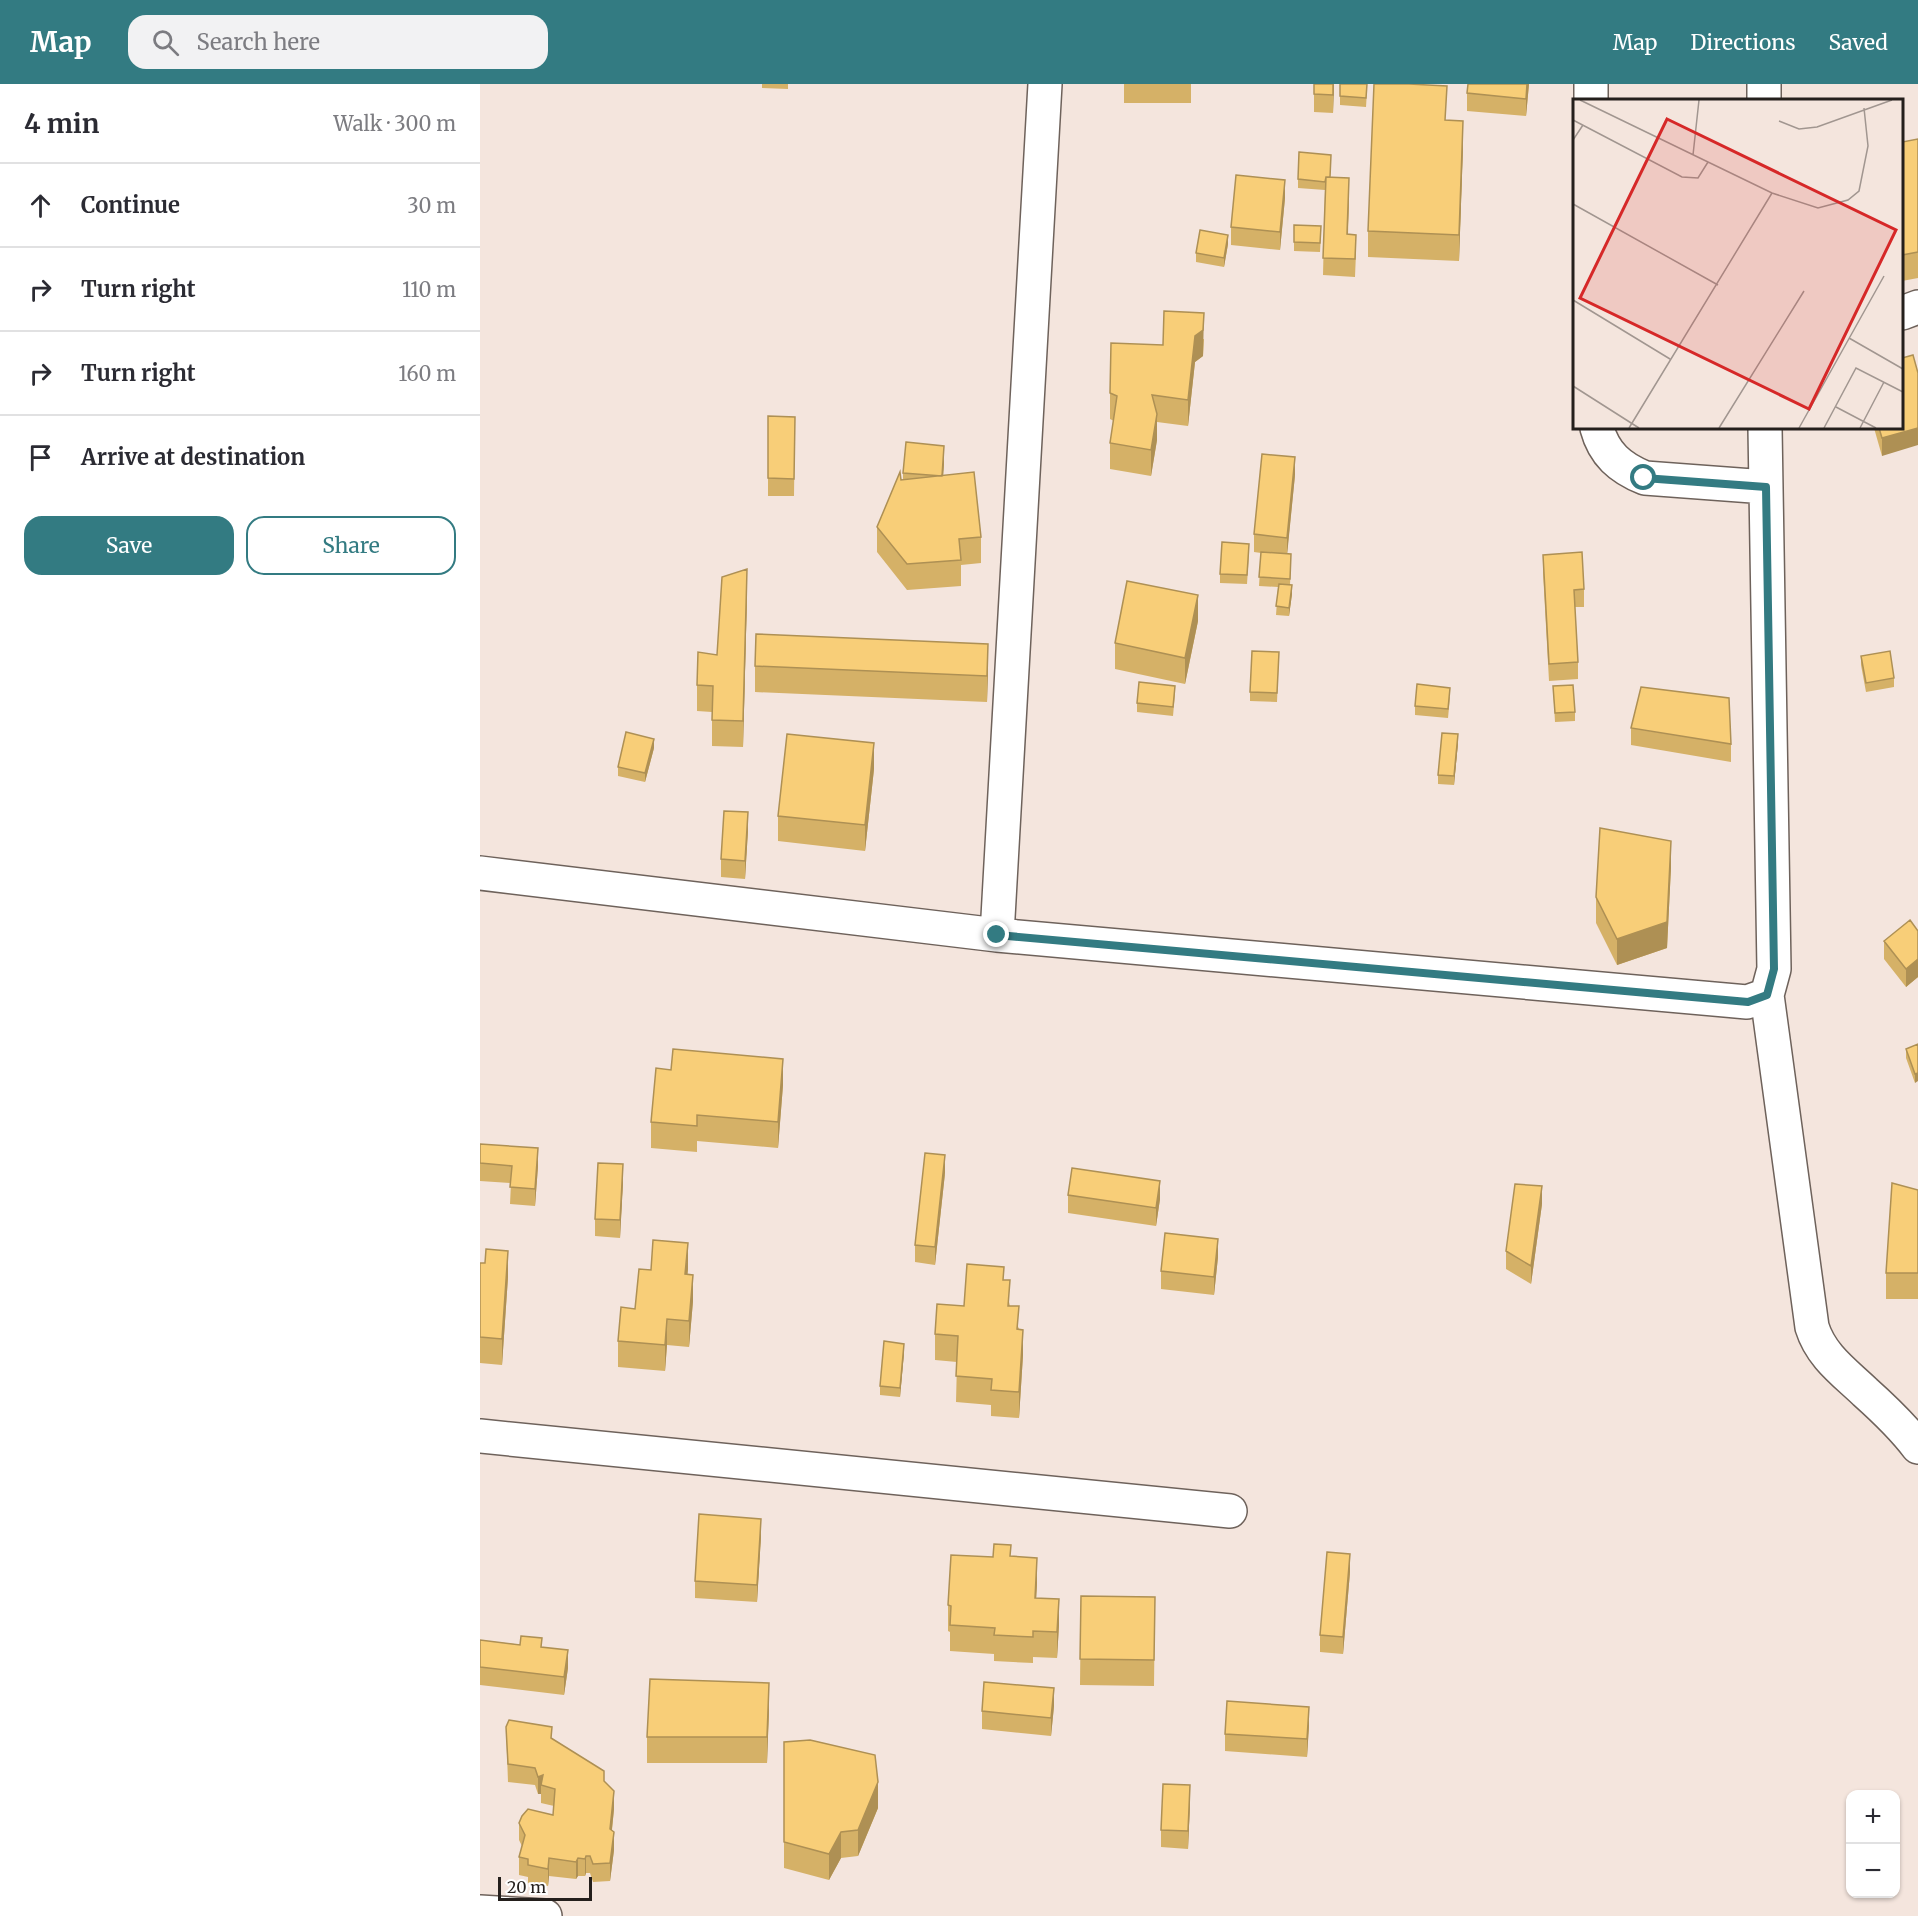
<!DOCTYPE html>
<meta charset="utf-8">
<style>
:root{--surface:#fff;--page:#f2f2f3;--text:#2b2b33;--muted:#7c7c81;--line:#e1e1e2;--accent:#337b82}
body{margin:0;font-family:Merriweather,serif;background:var(--page);color:var(--text)}
.controls{position:absolute;right:18px;bottom:18px;display:grid;overflow:hidden;border-radius:12px;box-shadow:0 2px 4px #0004}
.controls button{width:54px;height:54px;display:grid;place-items:center;padding:0;border:0;border-bottom:2px solid var(--line);background:var(--surface);color:var(--text);font:30px sans-serif}
.scale{position:absolute;left:18px;bottom:15px;width:94px;box-sizing:border-box;padding-left:6px;border:3px solid #241f1c;border-top:0;font-size:16px;line-height:21px;white-space:nowrap;color:#241f1c;-webkit-text-stroke:4px #fff;paint-order:stroke}
.stop{position:absolute;width:18px;height:18px;margin:-14px;border:4px solid #337b82;border-radius:50%;background:#fff}
.stop.end{background:#337b82;border-color:#fff;box-shadow:0 2px 6px #0008}
.list{margin:0;padding:0;list-style:none}
h2{display:flex;justify-content:space-between;align-items:center;height:78px;margin:0;padding:0 24px;font-size:26px}
h2 small{font-size:20px;font-weight:400;color:var(--muted)}
.list li{display:grid;grid-template-columns:39px 1fr auto;gap:18px;align-items:center;box-sizing:border-box;height:84px;padding:0 24px;border-top:2px solid var(--line)}
.list b{display:block;font-size:22px;white-space:nowrap}
.list em{font-size:20px;font-style:normal;color:var(--muted)}
.actions{display:flex;gap:12px;padding:18px 24px}
.actions a{flex:1;padding:14px 0;border:2px solid var(--accent);border-radius:18px;text-align:center;font-size:21px;color:var(--accent)}
.actions .main{background:var(--accent);color:#fff}
.icon{flex:none;width:33px;height:33px;fill:none;stroke:currentColor;stroke-width:2;stroke-linecap:round;stroke-linejoin:round}
.map{position:relative;flex:none;width:1438px;height:1832px;overflow:hidden}
header{display:flex;align-items:center;gap:36px;box-sizing:border-box;height:84px;padding:0 30px;background:var(--accent);color:#fff}
header strong{font-size:28px}
nav{display:flex;gap:33px;margin-inline-start:auto;font-size:21px}
.search{width:420px;height:54px;background:var(--page);display:flex;align-items:center;gap:15px;box-sizing:border-box;padding:0 21px;border-radius:18px;color:var(--muted);font-size:22px}
main{display:flex}
aside{flex:1;background:var(--surface)}
.map>svg:first-child{display:block}
</style>
<header>
<strong>Map</strong>
<div class="search"><svg class="icon" aria-label="search" viewBox="0 0 24 24"><circle cx="10" cy="10" r="6"/><path d="M15 15l6 6"/></svg>Search here</div>
<nav><a>Map</a><a>Directions</a><a>Saved</a></nav>
</header>
<main>
<aside>
<h2>4 min<small>Walk · 300 m</small></h2>
<ul class="list">
<li><svg class="icon" aria-label="ahead" viewBox="0 0 24 24"><path d="M12 20V5M6 11l6-6 6 6"/></svg><div><b>Continue</b></div><em>30 m</em></li>
<li><svg class="icon" aria-label="right" viewBox="0 0 24 24"><path d="M7 20v-9h11M14 6l5 5-5 5"/></svg><div><b>Turn right</b></div><em>110 m</em></li>
<li><svg class="icon" aria-label="right" viewBox="0 0 24 24"><path d="M7 20v-9h11M14 6l5 5-5 5"/></svg><div><b>Turn right</b></div><em>160 m</em></li>
<li><svg class="icon" aria-label="arrive" viewBox="0 0 24 24"><path d="M6 21V4h12l-3 4 3 4H6"/></svg><div><b>Arrive at destination</b></div></li>
</ul>
<div class="actions"><a class="main">Save</a><a>Share</a></div>
</aside>
<div class="map">
<svg width="1438" height="1832" viewBox="0 0 1438 1832">
<rect width="100%" height="100%" fill="#f4e5dd"/>
<g fill="none" stroke-linecap="round" stroke-linejoin="round">
<!-- street casing -->
<g stroke="#6e625b" stroke-width="36">
<path id="street" d="M1284 0V16
M1111 16V0
M1422 229 1438 223
M1117 344C1124 370 1140 384 1165 394L1286 403
M1285 344 1294 885 1287 911 1332 1243C1341 1272 1364 1288 1385 1308 1404 1325 1423 1343 1438 1363
M0 789 517 851 1267 918 1287 911
M517 851 565 0
M0 1352 750 1427
M0 1828 65 1832"/>
</g>
<!-- street -->
<use href="#street" stroke="#fff" stroke-width="33"/>
</g>
<!-- wall -->
<path fill="#d5b167" d="M282 0H308V5L282 4Z
M644 0H711V19H644Z
M834 0H854L853 29 834 28Z
M1049 0 1046 32 987 27V9Z
M887 7 886 23 860 21V12Z
M966 36 983 63 979 177 888 173V147Z
M1438 55V194L1422 197V58Z
M851 79 850 93 869 112 868 151 876 169 875 193 843 191 845 106 818 104V95Z
M805 114 800 166 751 161V143Z
M814 141 841 151 840 168 814 167Z
M748 160 744 183 716 178V169Z
M724 255 723 272 715 278 708 342 677 338V356L671 392 630 385V359L634 337 630 335V309L683 261Z
M288 332 315 333 314 412H288Z
M1394 344H1422L1402 372Z
M464 379 463 392 501 453V479L481 481V502L427 506 397 468V443L421 396H423V389Z
M815 391 807 469 811 479 810 501 812 510 809 532 796 531 798 503 779 502 781 469 774 468V450Z
M769 469 767 500 740 499V490Z
M1063 471 1104 505V523H1095L1098 578V595L1069 597 1063 488Z
M267 511 263 663 232 662V628L217 627V601L237 571Z
M718 537 705 600 635 585V559Z
M799 568 797 618 770 617V608Z
M1381 572 1414 594V603L1386 608 1381 581Z
M275 582 508 586 507 618 275 608Z
M1073 602 1095 628V637L1075 638Z
M695 610 693 632 657 628V619Z
M970 613 968 634 935 631V622Z
M1151 644 1251 660V678L1151 661Z
M978 659 974 701 958 700V691Z
M174 664 165 698 138 692V683Z
M394 685 385 767 298 757V732Z
M268 746 265 795 241 793V775Z
M1191 783 1187 864 1137 881 1116 839V813Z
M1438 847V893L1426 903 1404 875V857Z
M1438 960 1435 999 1426 974V965Z
M303 1001 298 1064 217 1057V1068L171 1064V1038Z
M0 1060 58 1082 55 1122 30 1120 31 1099 0 1097Z
M465 1089 455 1181 435 1178V1161Z
M143 1098 140 1154 115 1152V1135Z
M1438 1106V1215H1406V1189Z
M588 1111 680 1115 676 1142 588 1129Z
M1062 1120 1051 1200 1026 1185V1167Z
M738 1173 734 1211 681 1205V1187Z
M0 1179 28 1193 22 1281 0 1279Z
M208 1185 207 1191 213 1217 209 1263 187 1261 185 1287 138 1283V1257L155 1225 171 1186Z
M524 1196 530 1222 539 1245 543 1271 539 1334 511 1332V1321L476 1318 477 1278 455 1276V1250L484 1222Z
M424 1269 420 1313 400 1311V1302Z
M281 1452 277 1518 215 1514V1497Z
M531 1472 557 1499 556 1514 579 1541 577 1574 553 1573V1579L514 1577V1570L470 1567V1548L468 1547V1521L513 1473Z
M870 1488 863 1570 840 1568V1551Z
M601 1512 675 1513 674 1602 600 1601Z
M0 1556 62 1563 88 1584 84 1611 0 1601Z
M574 1622 571 1652 502 1645V1627Z
M289 1625 287 1679H167V1653Z
M829 1641 827 1673 745 1667V1650Z
M26 1643 72 1655 124 1697 134 1725 132 1746 134 1766 130 1797 113 1798 110 1789H106L105 1792H98L96 1795 69 1792 68 1802 48 1799V1793L39 1791V1773L42 1762 39 1756V1739L73 1731 74 1722 61 1719V1710H58L55 1701 28 1698Z
M304 1658 398 1724 378 1772 361 1774 349 1796 304 1784Z
M710 1719 708 1765 681 1763V1746Z"/>
<!-- shaded-wall -->
<path fill="#ae9054" d="M853 0H854L853 29Z
M1047 0H1049L1046 32V15Z
M983 37V63L979 177V151Z
M869 94V112L867 168V150Z
M805 96V114L800 166V148Z
M748 151V160L744 183V174Z
M724 229 723 272 715 278 708 342V316L715 252Z
M677 330V356L671 392V366Z
M1438 344V361L1402 372V354Z
M464 362V379L462 410V393Z
M815 373V391L807 472V454Z
M267 485V511L263 663V637Z
M812 501V510L809 532V524Z
M718 511V537L705 600V574Z
M508 560V586L507 618V592Z
M978 650V659L974 701V692Z
M174 655V664L165 698V689Z
M394 659V685L385 767V741Z
M268 728V746L265 795V777Z
M1191 757V783L1187 864 1137 881V855Z
M1438 875V893L1426 903V885Z
M303 975V1001L298 1064V1038Z
M1438 989V997L1435 999V990Z
M58 1064V1082L55 1122V1105Z
M465 1071V1089L455 1181V1163Z
M143 1080V1098L140 1154V1136Z
M680 1097V1115L676 1142V1124Z
M1062 1102V1120L1051 1200V1182Z
M738 1155V1173L734 1211V1193Z
M208 1159V1185L205 1216V1190Z
M28 1167V1193L22 1281V1255Z
M213 1191V1217L209 1263V1237Z
M187 1235V1261L185 1287V1261Z
M543 1246V1271L539 1334V1308Z
M424 1260V1269L420 1313V1304Z
M281 1435V1452L277 1518V1501Z
M870 1470V1488L863 1570V1553Z
M557 1474V1499L555 1540V1514Z
M579 1515V1541L577 1574V1548Z
M88 1566V1584L84 1611V1593Z
M289 1599V1625L287 1679V1653Z
M574 1604V1622L571 1652V1634Z
M829 1623V1641L827 1673V1655Z
M63 1691 61 1701V1710H58V1693Z
M398 1698V1724L378 1772V1746Z
M710 1701V1719L708 1765V1747Z
M134 1707V1725L130 1763V1745Z
M134 1748V1766L130 1797V1779Z
M361 1748V1774L349 1796V1770Z
M106 1772V1789L105 1792V1775Z
M69 1774V1792L68 1802V1785Z
M98 1774V1792L96 1795V1778Z"/>
<!-- building -->
<path fill="#f8ce78" stroke="#ae9054" stroke-width="1.5" d="M834 0H853V11L834 10Z
M860 0H887L886 14 860 12Z
M894 0H929L967 2 965 36 983 37 979 151 888 147Z
M988 0H1047L1046 15 987 9Z
M1438 55V168L1422 171V58Z
M819 68 851 71 850 93H846L845 98 818 95Z
M756 91 805 96 800 148 751 143Z
M846 93 869 94 867 150 876 151 875 175 843 174Z
M814 141 841 142 840 159 814 158Z
M720 146 748 151 744 174 716 169Z
M684 227 724 229 723 246 715 252 708 316 672 311 677 330 671 366 630 359 637 312 630 309 631 259 683 261Z
M1433 271 1438 289V344L1402 354 1399 344H1422V274Z
M288 332 315 333 314 395 288 394Z
M426 358 464 362 462 392 423 389Z
M782 370 815 373 807 454 774 450Z
M420 388 421 396 494 388 501 453 479 455 481 476 427 480 397 443Z
M742 458 769 460 767 491 740 490Z
M781 468 811 470 810 495 779 493Z
M1102 468 1104 505 1094 506 1098 578 1069 580 1063 471Z
M267 485 263 637 232 636 233 602 217 601 218 568 237 571 242 493Z
M647 497 718 511 705 574 635 559Z
M799 500 812 501 809 524 796 522Z
M276 550 508 560 507 592 275 582Z
M772 567 799 568 797 609 770 608Z
M1410 567 1414 594 1386 599 1381 572Z
M659 598 695 602 693 623 657 619Z
M937 600 970 604 968 625 935 622Z
M1093 601 1095 628 1075 629 1073 602Z
M1161 603 1249 614 1251 660 1151 644Z
M146 648 174 655 165 689 138 683Z
M962 649 978 650 974 692 958 691Z
M307 650 394 659 385 741 298 732Z
M244 727 268 728 265 777 241 775Z
M1120 744 1191 757 1187 838 1137 855 1116 813Z
M1430 836 1438 847V875L1426 885 1404 857Z
M1438 960V989L1435 990 1426 965Z
M193 965 303 975 298 1038 217 1031V1042L171 1038 176 984 191 986Z
M0 1060 58 1064 55 1105 30 1103 32 1082 0 1079Z
M445 1069 465 1071 455 1163 435 1161Z
M118 1079 143 1080 140 1136 115 1135Z
M592 1084 680 1097 676 1124 588 1111Z
M1412 1099 1438 1106V1189H1406Z
M1035 1100 1062 1102 1051 1182 1026 1167Z
M685 1149 738 1155 734 1193 681 1187Z
M173 1156 208 1159 205 1190 213 1191 209 1237 187 1235 185 1261 138 1257 141 1223 155 1225 159 1185 171 1186Z
M6 1165 28 1167 22 1255 0 1253V1179H5Z
M487 1180 524 1183 523 1196H530L528 1222H539L537 1245 543 1246 539 1308 511 1306 512 1295 476 1292 478 1252 455 1250 457 1220 484 1222Z
M404 1257 424 1260 420 1304 400 1302Z
M219 1430 281 1435 277 1501 215 1497Z
M514 1460 531 1461 530 1472 557 1474 555 1514 579 1515 577 1548 553 1547V1553L514 1551 515 1544 470 1541 471 1522 468 1521 471 1471 513 1473Z
M847 1468 870 1470 863 1553 840 1551Z
M601 1512 675 1513 674 1576 600 1575Z
M41 1552 62 1554 61 1563 88 1566 84 1593 0 1583V1556L40 1561Z
M170 1595 289 1599 287 1653H167Z
M504 1598 574 1604 571 1634 502 1627Z
M747 1617 829 1623 827 1655 745 1650Z
M29 1636 72 1643 71 1654 124 1687V1697L134 1707 130 1745 134 1748 130 1779 113 1780 110 1772H106L105 1775 98 1774 96 1778 69 1774 68 1785 48 1781V1775L39 1773 45 1751 39 1739 42 1732 48 1725 73 1731 75 1705 61 1701 63 1691 58 1693 55 1684 28 1680 26 1643Z
M330 1656 395 1671 398 1698 378 1746 361 1748 349 1770 304 1758V1658Z
M683 1700 710 1701 708 1747 681 1746Z"/>
<g fill="none" stroke-linecap="round" stroke-linejoin="round">
<!-- route -->
<path stroke="#337b82" stroke-width="8" d="M517 851 1268 918 1287 911 1294 885 1286 403 1164 394"/>
</g>
<!-- overview -->
<g transform="translate(1093 15)">
<rect width="330" height="330" fill="#f4e5dd"/>
<path fill="none" stroke="#a19690" stroke-width="1.5" d="M7 1 199 94 245 109 275 101 286 92 295 47 291 9M0 21 109 78 125 79 135 63M206 22 226 30 244 28 319 1M0 41 10 26M120 56 126 1M0 105 145 186M0 201 97 260M276 239 330 270M0 287 66 329M263 308 303 329M56 329 199 94M146 329 231 192M226 329 311 177M251 329 283 269 330 293M287 329 311 283"/>
<path fill="#d62828" fill-opacity="0.15" stroke="#d62828" stroke-width="3" d="M94 20 323 131 236 310 7 199Z"/>
<rect width="330" height="330" fill="none" stroke="#241f1c" stroke-width="3"/>
</g>
</svg>
<div class="controls">
<button>+</button>
<button>−</button>
</div>
<div class="scale">20 m</div>
<div class="stop" style="left:1164px;top:394px"></div>
<div class="stop end" style="left:517px;top:851px"></div>
</div>
</main>
